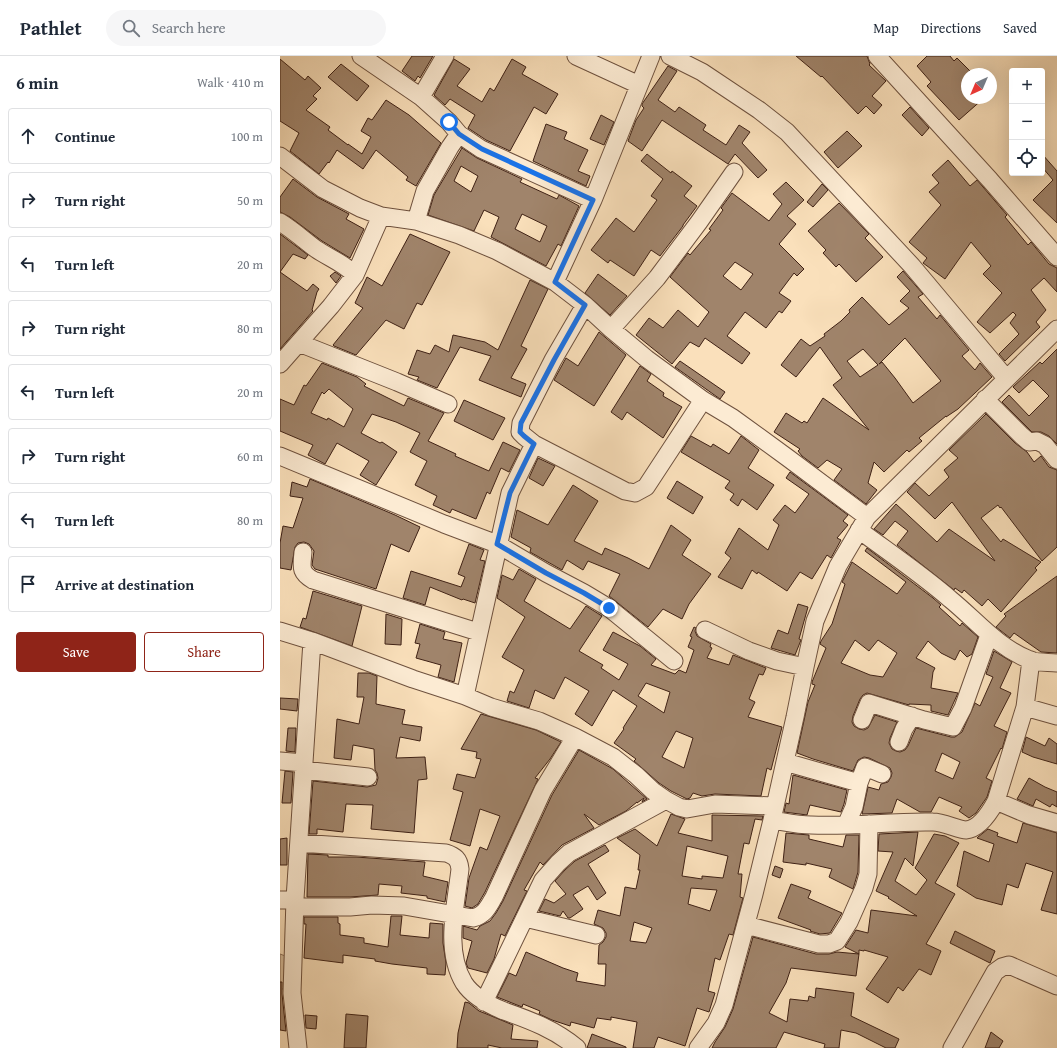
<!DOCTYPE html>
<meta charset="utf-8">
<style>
:root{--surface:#fff;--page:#f6f6f7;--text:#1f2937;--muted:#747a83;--line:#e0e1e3;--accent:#8f2418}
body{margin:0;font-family:"Gentium Book Plus",serif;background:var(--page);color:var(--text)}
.controls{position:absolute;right:12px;top:12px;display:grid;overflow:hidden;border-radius:4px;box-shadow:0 4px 16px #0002}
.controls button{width:36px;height:36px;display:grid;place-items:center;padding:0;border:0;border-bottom:1px solid var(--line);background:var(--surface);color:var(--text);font:20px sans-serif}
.compass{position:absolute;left:681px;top:12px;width:36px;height:36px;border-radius:50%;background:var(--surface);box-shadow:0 4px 16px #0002;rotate:224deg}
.stop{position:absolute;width:12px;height:12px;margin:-9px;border:3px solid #1a73e8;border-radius:50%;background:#fff}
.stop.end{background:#1a73e8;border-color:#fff;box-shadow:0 1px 4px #0008}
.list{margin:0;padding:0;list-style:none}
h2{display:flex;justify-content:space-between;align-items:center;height:52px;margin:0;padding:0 16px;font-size:17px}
h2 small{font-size:13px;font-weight:400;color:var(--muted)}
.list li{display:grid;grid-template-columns:26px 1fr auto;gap:12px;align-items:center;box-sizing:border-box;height:56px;margin:0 8px 8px;padding:0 8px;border:1px solid var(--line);border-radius:4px}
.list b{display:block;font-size:15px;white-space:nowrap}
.list em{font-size:13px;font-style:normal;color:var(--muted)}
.actions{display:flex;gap:8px;padding:12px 16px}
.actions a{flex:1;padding:9px 0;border:1px solid var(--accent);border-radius:4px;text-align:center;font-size:14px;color:var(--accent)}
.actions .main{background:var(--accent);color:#fff}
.icon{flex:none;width:22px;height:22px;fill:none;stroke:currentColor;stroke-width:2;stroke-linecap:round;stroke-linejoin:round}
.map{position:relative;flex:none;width:777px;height:992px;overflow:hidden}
header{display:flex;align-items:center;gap:24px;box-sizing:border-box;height:56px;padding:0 20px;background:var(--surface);border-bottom:1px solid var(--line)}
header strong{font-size:19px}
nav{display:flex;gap:22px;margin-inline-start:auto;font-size:14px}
.search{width:280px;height:36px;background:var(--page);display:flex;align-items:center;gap:10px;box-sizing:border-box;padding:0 14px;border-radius:22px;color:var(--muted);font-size:15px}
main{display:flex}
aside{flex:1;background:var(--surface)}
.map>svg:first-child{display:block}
</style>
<header>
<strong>Pathlet</strong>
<div class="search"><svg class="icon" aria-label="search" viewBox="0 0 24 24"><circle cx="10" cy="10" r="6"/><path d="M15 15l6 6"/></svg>Search here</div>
<nav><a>Map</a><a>Directions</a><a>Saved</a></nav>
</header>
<main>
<aside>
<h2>6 min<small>Walk · 410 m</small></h2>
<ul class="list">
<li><svg class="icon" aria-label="ahead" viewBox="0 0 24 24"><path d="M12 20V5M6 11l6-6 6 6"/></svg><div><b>Continue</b></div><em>100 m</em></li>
<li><svg class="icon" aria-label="right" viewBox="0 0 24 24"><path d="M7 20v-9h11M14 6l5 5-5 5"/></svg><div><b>Turn right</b></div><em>50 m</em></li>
<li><svg class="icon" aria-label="left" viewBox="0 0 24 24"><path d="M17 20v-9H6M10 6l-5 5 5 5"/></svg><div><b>Turn left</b></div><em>20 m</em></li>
<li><svg class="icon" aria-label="right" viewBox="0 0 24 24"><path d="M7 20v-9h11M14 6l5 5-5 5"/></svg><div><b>Turn right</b></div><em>80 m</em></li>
<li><svg class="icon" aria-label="left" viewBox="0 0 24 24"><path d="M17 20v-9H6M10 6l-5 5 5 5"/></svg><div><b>Turn left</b></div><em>20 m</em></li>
<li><svg class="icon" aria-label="right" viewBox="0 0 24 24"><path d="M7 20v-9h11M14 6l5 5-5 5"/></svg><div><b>Turn right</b></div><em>60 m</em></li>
<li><svg class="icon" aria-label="left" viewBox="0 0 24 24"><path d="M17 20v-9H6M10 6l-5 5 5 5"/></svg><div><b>Turn left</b></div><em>80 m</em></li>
<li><svg class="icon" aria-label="arrive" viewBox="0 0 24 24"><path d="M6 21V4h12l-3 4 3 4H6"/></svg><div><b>Arrive at destination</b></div></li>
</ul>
<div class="actions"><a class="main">Save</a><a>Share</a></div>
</aside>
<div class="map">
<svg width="777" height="992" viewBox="0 0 777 992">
<rect width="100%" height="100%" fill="#fae0bb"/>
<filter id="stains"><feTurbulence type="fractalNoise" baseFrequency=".005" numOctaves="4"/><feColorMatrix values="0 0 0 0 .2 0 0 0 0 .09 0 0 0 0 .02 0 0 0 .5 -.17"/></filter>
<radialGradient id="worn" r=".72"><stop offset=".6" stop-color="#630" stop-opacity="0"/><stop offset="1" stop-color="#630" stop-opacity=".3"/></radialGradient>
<!-- green -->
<path fill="#dac09f" stroke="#8c705a" d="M0 898 8 901 7 933H0Z"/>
<!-- building -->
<path fill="#a0846b" stroke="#3f2115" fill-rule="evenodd" d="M132 0H153L140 22 138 20 135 25 122 15Z
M516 0H587L590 8 589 9 606 25 592 40 602 49 594 58 586 50 578 58 542 20 541 21Z
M647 0H670L674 5 677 2 692 17 687 18V42H704L679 64 647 30 651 26 637 10Z
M0 3 25 24 28 20 41 32 33 40 37 43 26 54 50 71 48 74 68 89V88L82 98 91 81 81 75 88 62 92 64 106 44 129 59 161 87 136 130 126 124 128 121 96 94 83 113 57 94 49 107 48 106 39 118 10 95 19 77 0 65Z
M174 3 190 13 177 30 202 46 210 32 214 35 232 3 246 11 242 18 278 38 266 58 254 51 230 95 206 84 188 72 195 59 170 43 165 49 154 39Z
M61 8 89 30 77 45 48 21Z
M388 10 397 15 378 44 395 56 399 51 426 69 423 74 446 89 459 69 470 76 462 87 487 114 478 122 455 98 448 108 382 64 362 95 348 85 356 64 364 52 362 50V48Z
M630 51 649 72 642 80 622 59Z
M321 59 334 66 324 89 310 83Z
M266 68 287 76 284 83 308 94 298 115 310 120 306 130 253 105Z
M567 75 582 90 558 112 544 96Z
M182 92 197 102 242 123 240 126 277 143 279 139 299 150 281 190 278 188 266 210 211 181 219 161 204 154 194 175 148 159 154 139ZM181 110 198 120 191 136 174 125ZM242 158 267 170 260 186 235 173Z
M367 98 391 117 392 115 412 130 404 140 417 150 403 169V170L380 200 371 194 354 220 330 204 328 207 311 194 336 162 354 176 377 144 371 140 383 123 361 105Z
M762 98 777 115V167L753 144 773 124 762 111Z
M668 104 690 130 697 124 727 159 725 161 748 189 751 186 769 208 777 212V236L764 222 751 234 766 254 756 266 760 271 725 305 719 298 739 278 730 267 736 259 733 256 710 277 697 266 722 237 703 218 711 210 691 186 665 223 643 207 647 202 629 186 661 149 649 136 659 127 652 119Z
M13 123 37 141 69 158 66 163 84 173 70 202 42 185 10 161 0 156V141Z
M506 126 524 144 507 160 516 168 499 188 524 213 517 220 514 217 499 237 511 245 502 257 499 255 486 272 465 256 447 280 470 297 462 308 425 282 419 291 410 286 392 308 356 279 369 262 383 272 398 254 418 271 429 256 390 221 408 197 410 199 431 174 429 173 443 154 441 152 452 137 489 165 502 148 493 138ZM455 206 473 218 461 234 443 220Z
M542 128 548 134 533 151 527 146Z
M559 147 589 178 585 182 603 201 576 226 559 208 556 211 543 197 546 194 528 175Z
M0 178 28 199 25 203 13 198 0 216Z
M130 178 170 196 142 249 137 247 124 273 106 264 76 299 54 290 53 289 83 252 75 247 87 221 102 230Z
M623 215 643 238 638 241 657 263 660 259 689 294 682 300 695 314 700 307 712 321 678 353 666 361V360L639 382 642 385 629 396 627 394 604 416 594 406 588 427 597 434 586 448 554 424 562 413 547 404 538 412 522 400 518 395 520 393 494 376 506 357 522 367 524 365 527 367 543 342 589 374 553 329 562 322 540 291 516 321 501 309 521 283 530 290 545 280 544 278 561 265 570 256 569 254 582 241 609 269 629 252 620 245 630 235 617 221ZM625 282 661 325 633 347 615 322 602 306 599 308ZM583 293 598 309 580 321 567 305Z
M0 216 27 235 33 228 39 233 37 236 32 254 33 255 0 293Z
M55 216 61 220 56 227 50 220Z
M318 218 347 240 330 259 305 237Z
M250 224 268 233 241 290 247 293 231 322 246 328 241 341 199 324 211 300 180 291 157 332 137 324 139 321 128 318 137 294 150 298 155 289 169 296 173 279 205 286 218 294Z
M319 276 346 299 314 350 274 324 286 302 298 310Z
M777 293V388L769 380 761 376H752L722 346 729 339 749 360 769 340 753 324 739 337 733 331 760 306 762 308Z
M400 305 445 336 440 343 395 311Z
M42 307 77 321 86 328 84 330 124 350 128 342 164 357 148 385 176 398 175 400 209 415 223 386 240 394 229 416 221 412 210 438 207 436 196 463 172 453 170 457 153 449 157 440 135 429 147 405 130 396 140 377 116 366 92 358 81 377 100 387 102 386 117 396 96 429 80 419 89 405 57 387 45 408 28 399 33 389 0 375V343L14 349 24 329 26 330ZM49 333 73 353 64 371 48 362 47 364 31 357 42 336 44 338Z
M360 310 371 318 367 325 384 337 383 340 402 351 383 382 347 356 342 364 331 356Z
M184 344 225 362 213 384 174 365Z
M706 358 735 387 747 396 754 406 761 400 769 411 777 414V491L762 505 721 451 720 452 718 449 701 462 721 486 723 483 761 506 755 512 757 514 721 556 708 543 702 550 684 534 682 537 675 532 674 534 617 489 628 475 615 465 603 479 594 473 616 448 657 486 669 473 715 505 672 446 655 463 627 436 635 427 649 440 669 421 664 414 678 402 669 394Z
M411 380 431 391 433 388 449 398 461 380 479 394 468 412 494 429 477 454 462 443 458 450 450 444 454 438 445 432 450 425 401 396Z
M258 402 275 410 263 430 249 422Z
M510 416 568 459 563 465 568 469 557 482 561 484 551 502 547 499 532 523 520 516 507 535 478 516 477 518 472 514 462 533 438 521 451 502 445 497 459 472 488 494 499 469 493 464 505 449 515 457 529 438 506 422Z
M30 423 115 459 140 471 129 496 111 488 96 533 35 513 32 509 34 495 29 488 24 486 18 487 15 491 11 514 0 512V487L3 470 13 472 23 442 10 440 12 426 27 431Z
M397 425 423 441 413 458 387 442Z
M293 429 318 445 294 485 322 499 325 492 348 502 369 513 391 469 411 484 402 499 431 518 409 548 402 563 383 553 368 571 329 540 340 518 308 505 303 514 287 504 282 514 250 496 251 492 231 481 237 454 268 469Z
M189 488 204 494 200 504 205 505 195 547 183 543 182 544 150 531 145 549 123 542 131 515 181 531 185 521 178 518Z
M587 492 653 542 661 549 659 551 680 570 682 567 698 581 692 598 687 601 680 594 675 604 661 597 648 585 636 602 655 612 653 616 651 632 678 637 668 659 651 655V649L629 648V649L587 637 583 639 580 643 573 660 572 666 574 670 579 673 584 674 588 672 595 659 617 666 610 682 609 687 612 693 616 695 620 696 625 694 628 690 636 672 671 681H675L682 676 695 647 700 650 713 621 706 618 714 595 732 606 720 632 731 637 714 670 727 676 722 693 721 692 706 722 712 725 707 741 696 757 689 762 679 755 682 751 659 741 651 756H640L617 743 612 757 582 758 588 731 599 734 601 728 608 726 611 721 612 717 610 712 589 702 584 701 578 704 573 715 533 703 517 697 528 646 535 629 532 628V626L546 592 540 588 541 585 552 568 565 528 562 526 572 506 617 538 626 526 585 495ZM575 584 589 595 598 584 617 597 603 621 590 619 561 607ZM662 697 680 706 673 723 655 715Z
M239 513 256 523 244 545 290 573 306 550 322 560 299 595 323 609 321 612 339 624 348 608 323 594 333 576 360 590 376 603 371 609 395 618 399 614 406 617 414 594 408 591 412 581 410 580 414 571 416 572 415 575 417 580 431 588 430 591 432 592 427 602 449 609 453 599 486 612 483 619 479 618 469 643 475 646 468 661 502 671 491 714 487 712 481 740 435 738 422 740 413 737 410 742 407 743 391 735 379 727 354 705 356 703 334 687 344 673 343 672 357 650 333 634 312 670 295 658 309 635 285 621 274 643 255 634 249 652 227 645 230 635 234 637 244 614 222 601 245 561 217 542 222 519 233 524ZM366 627 390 636 384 657 358 640ZM396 675 413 682 404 712 382 701Z
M777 520V597L761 596 734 577 730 582 716 571 726 560 724 558Z
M33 535 82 550 72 590 20 571 23 562 26 563Z
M518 548 528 551 519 583 521 584 515 599 491 592 498 574 508 578Z
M106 558 122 563 121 589 105 588Z
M140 568 165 576 163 583 182 587 174 626 158 621 161 609 136 602 140 588 135 587Z
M78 617H89L97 620 96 648 125 654 122 668 142 671 140 685 120 681 116 702 145 701 147 723 138 724 134 777 91 773 93 749 66 748 63 776 37 773V778H29L33 725 87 731 96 729 98 722 97 717 95 714 94 693 73 689 71 704 54 702 57 663 79 668 84 641H77Z
M0 642 18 643 17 655 0 653Z
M201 658 256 674 281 686 270 703 255 722 258 723 205 836 198 848 192 852 185 850 189 822 200 791 207 794 220 760 200 753 190 790 170 784 183 736 173 733 177 718 195 722 201 703 196 702 197 696 181 693Z
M8 672H16L15 696 6 695Z
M746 681 765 690 769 682 777 688V708L753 701 742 696Z
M299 694 333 713 367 743 362 746 364 742 357 747V746L346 755 319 769 304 758 314 772 282 789 263 809 260 806 244 834 247 835 225 880 221 878 214 903 207 917 188 912 186 907 192 885 183 882V870L197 874 200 870 210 865 216 857 223 845 272 739Z
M5 715 13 716 11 747H2Z
M513 719 567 734 564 748 561 756 530 749 527 759 504 756 506 747 509 748Z
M749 722 765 731 777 736V751L772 748 770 751 756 743 753 750 737 743Z
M391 758 405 763 398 777 432 785V759L483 760 482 764 475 763 469 788 464 787 458 818H462L460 841 463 842 453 879 449 878 440 904 435 902 428 935 435 937 429 956 417 952 405 990 378 981 374 992H353L357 966 331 961V964L317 962 314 972 291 966 290 970 272 964 259 958 260 955 243 948 242 951 217 941 229 917 236 920 246 896 283 912 298 917 296 925 325 930 326 908H318L319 889 323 886 326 881V877L323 872 314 868 318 854 340 860 345 831 356 833 360 814H358L360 799 337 782 355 773 377 790ZM407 790 448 800 443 822 422 820V823L402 820ZM411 832 437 834 430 855 408 848ZM354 866 372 872 366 887 350 885Z
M743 767 777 777V858L761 854 773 816 746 807 738 832 727 828 722 849 696 842 677 830 684 795 709 806 714 788 697 782 698 781 708 773 718 777 717 780 737 787Z
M638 776 633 810 625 802 615 825 636 839 647 824 635 812 654 778 665 780 679 787 655 827 675 838 646 888 661 895 651 919 639 913 623 935 618 931 608 947 586 933 608 901 584 894V895L579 894V898L565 891 576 874 588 877 591 854 637 860 608 842 609 841 596 835 613 796 598 795 599 778Z
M506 777 529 779V783L563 791 566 779H579L578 816 573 833 549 821 552 813 526 807V809L503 806Z
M7 782V809H0V783Z
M325 789 329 795 308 808 326 837 317 844 308 830 293 839 303 853 290 862H288L283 855 280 860 259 855 265 843 274 847 286 838 275 825 285 814 295 805Z
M28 798 48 799V801H76L145 806 143 820 168 826 165 846 147 842V840L121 837 122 830 99 828 98 839 70 841H27Z
M495 810 503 813 500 822 492 819Z
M511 828 531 835 528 842 562 857 550 877 540 878 530 875 531 874 498 862Z
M111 860H122L120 879 149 882 150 867 163 868V887L166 907 165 919 147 918V912L112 908 95 905V903L63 899V907L24 902 26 868H24V861H58V867L60 868V879L84 882V887L108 891Z
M675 875 715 895 710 907 670 887Z
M473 881 536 898H549L557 896 579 898 576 920 511 912 506 927 489 957 507 966 510 943 528 945 529 940 535 942 536 932 574 937 571 960 619 983 615 992H606L576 977 561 974 559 992H544L545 988 504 976 496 992H432L435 986 445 971 453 953Z
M0 926H2V938L6 975 0 974Z
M185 946 189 947 199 955 209 959 233 969 231 983 258 985 257 992H222L208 989V992H177L178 977Z
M66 958 88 960 86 992H64Z
M25 959 37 960 36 973 26 972Z
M711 976 723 985 719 992H705Z
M312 978 346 991V992H307Z"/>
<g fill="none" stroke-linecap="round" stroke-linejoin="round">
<!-- minor casing -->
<g stroke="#6e513e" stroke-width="19">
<path id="minor" d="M81 0 141 41 169 66 179 78 201 93 313 144
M296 0 359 29
M390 0 422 16 479 54 507 76 632 210 726 322
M597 0 710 124 777 201
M141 41 165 0
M0 100 43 133 80 152 101 160 136 165 179 179 217 195 275 226 305 249 331 273 367 303 423 344 453 362 508 402 587 461
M136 165 145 135 170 91 179 78
M0 166C13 174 24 184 36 193 49 202 64 207 75 219
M275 226 313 144 371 0
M305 249 273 304 241 367 240 376 244 380 254 388 345 435 355 437 366 431 423 344
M331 273 377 222 419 166 454 116
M19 287 117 326 168 348
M0 308 51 250 75 219 101 160
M705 343 742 380 749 386 757 385 765 389 777 404
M0 400 164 468 217 488 266 517 304 537 329 552 394 605
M579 474C610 497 641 518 670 543 696 564 717 591 750 604 758 607 768 606 777 607
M23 496C22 510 19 516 33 524L198 576
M425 574 469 595 497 605 525 611
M0 575 32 585 133 623 185 640 211 651 259 665 295 681 333 701 356 719 373 735 386 744 399 751 407 753 435 748 494 750
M751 604 745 651 716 745 749 759 777 767
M185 640 230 437 254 388
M745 651 777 660
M582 664 589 647 644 664 673 671 683 652 709 579
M619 686 624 673 632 660
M0 705 24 707
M505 706 579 727 574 751 566 769
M23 714 88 721
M579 727 585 711 602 718
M492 764C505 766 518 769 531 769 572 771 612 765 653 766 663 766 679 774 686 774 699 773 710 756 716 745
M19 787 166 797C175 800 179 803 180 813 176 849 164 894 184 927 193 941 209 949 224 955 250 964 276 974 297 992
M0 844 15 843
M16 851H70L92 849 124 850 193 862C205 859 208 851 214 841L263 734 295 681
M245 862 316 879
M466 869 539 888H549L557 885 569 866 584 832 588 818 589 768
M204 946 263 824 278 807 289 797 386 744
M18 992 12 937 15 843 32 585
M418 992 436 967 444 949 474 838 492 764 515 661 525 611 535 565 558 510 587 461 777 273
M672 992 715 916 722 911 729 909 777 930"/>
</g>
<!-- minor -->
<use href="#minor" stroke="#fcebd3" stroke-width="17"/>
</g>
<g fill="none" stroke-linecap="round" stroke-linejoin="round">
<!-- route -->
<path stroke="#1a73e8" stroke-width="5" d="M169 66 179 78 202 93 313 144 275 226 305 249 274 304 241 367 240 376 244 380 254 388 230 437 217 488 266 517 304 537 329 552"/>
</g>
<rect width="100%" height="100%" filter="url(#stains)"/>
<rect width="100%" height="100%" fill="url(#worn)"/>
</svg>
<div class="controls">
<button>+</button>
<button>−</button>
<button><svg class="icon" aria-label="locate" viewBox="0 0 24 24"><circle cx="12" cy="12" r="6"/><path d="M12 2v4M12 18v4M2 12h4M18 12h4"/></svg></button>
</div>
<svg class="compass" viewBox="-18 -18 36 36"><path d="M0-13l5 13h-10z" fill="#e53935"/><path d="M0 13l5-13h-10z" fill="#747a83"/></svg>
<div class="stop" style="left:169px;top:66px"></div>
<div class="stop end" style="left:329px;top:552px"></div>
</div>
</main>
